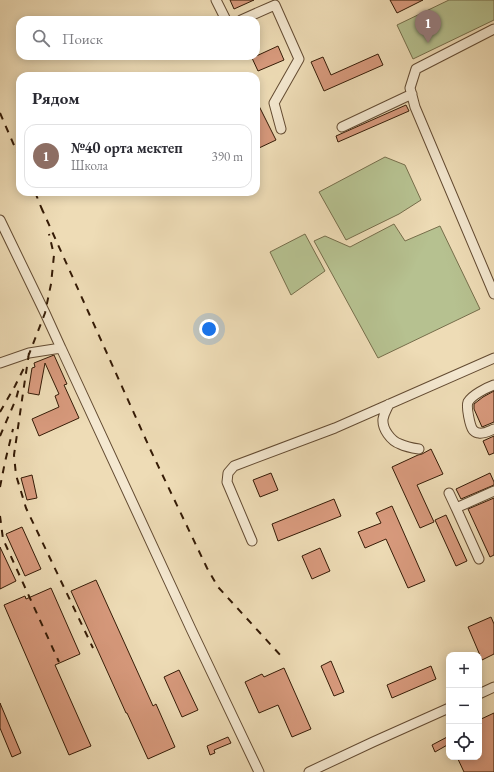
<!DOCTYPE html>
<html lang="ru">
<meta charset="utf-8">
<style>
:root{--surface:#fff;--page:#f2f2f3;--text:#2b2b33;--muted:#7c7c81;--line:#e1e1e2;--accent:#0f766e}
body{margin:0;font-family:"EB Garamond",serif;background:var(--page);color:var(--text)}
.controls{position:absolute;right:12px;bottom:12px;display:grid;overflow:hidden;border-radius:8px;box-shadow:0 2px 10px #0003}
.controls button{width:36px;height:36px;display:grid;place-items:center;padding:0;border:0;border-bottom:1px solid var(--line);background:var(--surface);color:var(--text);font:20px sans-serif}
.you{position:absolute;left:209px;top:329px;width:14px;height:14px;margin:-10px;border:3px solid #fff;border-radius:50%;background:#1a73e8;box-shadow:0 0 0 6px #1a73e833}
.badge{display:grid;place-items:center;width:26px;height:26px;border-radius:50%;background:var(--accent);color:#fff;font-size:13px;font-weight:700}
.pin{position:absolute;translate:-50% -33px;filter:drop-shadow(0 1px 2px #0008)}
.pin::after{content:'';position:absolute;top:21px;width:14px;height:12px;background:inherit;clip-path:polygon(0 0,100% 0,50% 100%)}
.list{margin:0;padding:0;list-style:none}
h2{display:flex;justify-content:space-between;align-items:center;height:52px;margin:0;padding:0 16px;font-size:17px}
h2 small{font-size:13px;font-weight:400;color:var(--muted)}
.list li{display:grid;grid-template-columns:26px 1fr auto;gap:12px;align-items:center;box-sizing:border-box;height:64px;margin:0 8px 8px;padding:0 8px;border:1px solid var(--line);border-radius:12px}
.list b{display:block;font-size:15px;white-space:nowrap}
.list p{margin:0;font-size:13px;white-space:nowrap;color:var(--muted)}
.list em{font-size:13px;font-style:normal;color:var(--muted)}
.icon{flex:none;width:22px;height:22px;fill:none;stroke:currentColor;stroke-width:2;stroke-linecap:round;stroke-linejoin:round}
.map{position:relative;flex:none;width:494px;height:772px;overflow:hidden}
.search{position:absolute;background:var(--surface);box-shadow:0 2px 10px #0003;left:16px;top:16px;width:244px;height:44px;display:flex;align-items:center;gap:10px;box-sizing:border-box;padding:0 14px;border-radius:12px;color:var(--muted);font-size:15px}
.panel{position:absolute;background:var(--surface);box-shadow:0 2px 10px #0003;left:16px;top:72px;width:244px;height:124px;border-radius:12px}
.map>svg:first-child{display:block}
</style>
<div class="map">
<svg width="494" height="772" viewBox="0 0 494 772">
<rect width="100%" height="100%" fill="#eedcb6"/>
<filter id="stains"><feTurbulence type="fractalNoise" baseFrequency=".005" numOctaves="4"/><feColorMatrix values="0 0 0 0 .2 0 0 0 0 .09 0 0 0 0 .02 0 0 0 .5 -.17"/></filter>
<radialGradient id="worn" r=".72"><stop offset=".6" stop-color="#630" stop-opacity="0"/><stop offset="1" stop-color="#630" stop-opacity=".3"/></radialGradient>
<!-- green -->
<path fill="#b6c190" stroke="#766e4b" d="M449 0H494V20L413 59 397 25Z
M385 157 405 165 421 200 399 214 346 240 319 192Z
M394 224 405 241 440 226 480 309 378 358 314 241 325 236 350 247Z
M305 234 325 271 291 295 270 252Z"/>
<!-- building -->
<path fill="#d89a7d" stroke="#351b06" d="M230 0H254L234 9Z
M390 0H423L397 13Z
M278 46 284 60 258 71 252 58Z
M378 54 383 65 324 91 311 62 323 57 331 75Z
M256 100 276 140 259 148 256 142Z
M406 105 409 111 338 142 336 136Z
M54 355 67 384 64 385 79 418 39 436 32 419 59 407 55 396 59 394 45 363 39 395 28 393 32 368 35 367 34 363Z
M494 391V422L482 427 474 409V404L483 397Z
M494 436V453L489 455 483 441Z
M431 449 443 474 417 485 434 522 420 528 392 467 418 455 422 454Z
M271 473 278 490 260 497 253 480Z
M490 473 494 482V485L461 499 456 489Z
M32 475 37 498 27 500 21 478Z
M494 498V555L490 557 468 509Z
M334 499 341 516 278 541 272 524Z
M392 506 425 581 408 588 386 539 365 548 358 532 381 523 376 513Z
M446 515 467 561 456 566 435 520Z
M22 527 41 569 25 576 6 534Z
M0 547 16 581 0 589Z
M320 548 330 571 312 579 302 556Z
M96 580 153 706 156 704 175 747 148 759 127 713H126L71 591Z
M51 588 80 654 55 665 91 746 69 755 4 605 25 596 26 599Z
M491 617 494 624V654L482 660 468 627Z
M331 661 344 692 334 696 321 666Z
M431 666 436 679 392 698 387 685Z
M284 668 311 729 292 737 278 705 259 713 245 682 262 674 264 677Z
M179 670 198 710 182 717 164 677Z
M0 703 21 753 12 757 0 728Z
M494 713V772H464L457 757H479V720Z
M449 736V744L435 752 432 745Z
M228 737 231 743 214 750 215 753 210 755 207 746Z"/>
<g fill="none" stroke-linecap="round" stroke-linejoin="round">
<!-- minor casing -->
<g stroke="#634b32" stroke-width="11">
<path id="minor" d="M216 0 226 20
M241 20 275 5 299 59 274 103 281 129
M494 29 416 69 410 88 415 107 494 294
M342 127 412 94
M0 220 45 313 61 348
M0 363 29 353 61 348 191 629 259 772
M494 385C486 388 472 395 468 402 466 407 470 426 473 430 474 431 477 433 479 433 484 434 489 431 494 429
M389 404C387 409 384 413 383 419 382 429 391 441 400 444 406 447 412 448 419 449
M449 493 456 508
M252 541 227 482 228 473 234 466 335 428 494 358
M479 559 456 508 494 491
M479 694 494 687
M309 772 373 742 449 708"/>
</g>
<!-- minor -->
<use href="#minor" stroke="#f4e8d0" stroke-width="9"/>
<!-- rail -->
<path stroke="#351b06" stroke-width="2" stroke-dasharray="7 7" stroke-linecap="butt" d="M0 113 20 159
M35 192 43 212
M41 207 151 451 207 568 218 587 282 657
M29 353 23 393 14 455 16 475 26 508 93 648
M28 357 45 313 51 284 54 255 49 234
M0 412 15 386 24 368
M0 436 16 399 19 388
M0 487 5 462 13 429
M0 516 3 539 59 662"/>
</g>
<rect width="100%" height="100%" filter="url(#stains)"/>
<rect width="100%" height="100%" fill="url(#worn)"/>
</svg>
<div class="controls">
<button>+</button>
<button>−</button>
<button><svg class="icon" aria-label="locate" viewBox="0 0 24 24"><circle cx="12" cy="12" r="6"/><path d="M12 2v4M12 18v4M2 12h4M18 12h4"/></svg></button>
</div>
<div class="you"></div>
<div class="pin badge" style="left:428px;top:43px;background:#8d6e63">1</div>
<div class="search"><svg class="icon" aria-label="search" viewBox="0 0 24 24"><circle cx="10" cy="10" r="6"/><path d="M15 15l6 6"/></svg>Поиск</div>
<section class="panel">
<h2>Рядом<small></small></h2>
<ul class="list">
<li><span class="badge" style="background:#8d6e63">1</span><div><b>№40 орта мектеп</b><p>Школа</p></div><em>390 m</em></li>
</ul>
</section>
</div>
